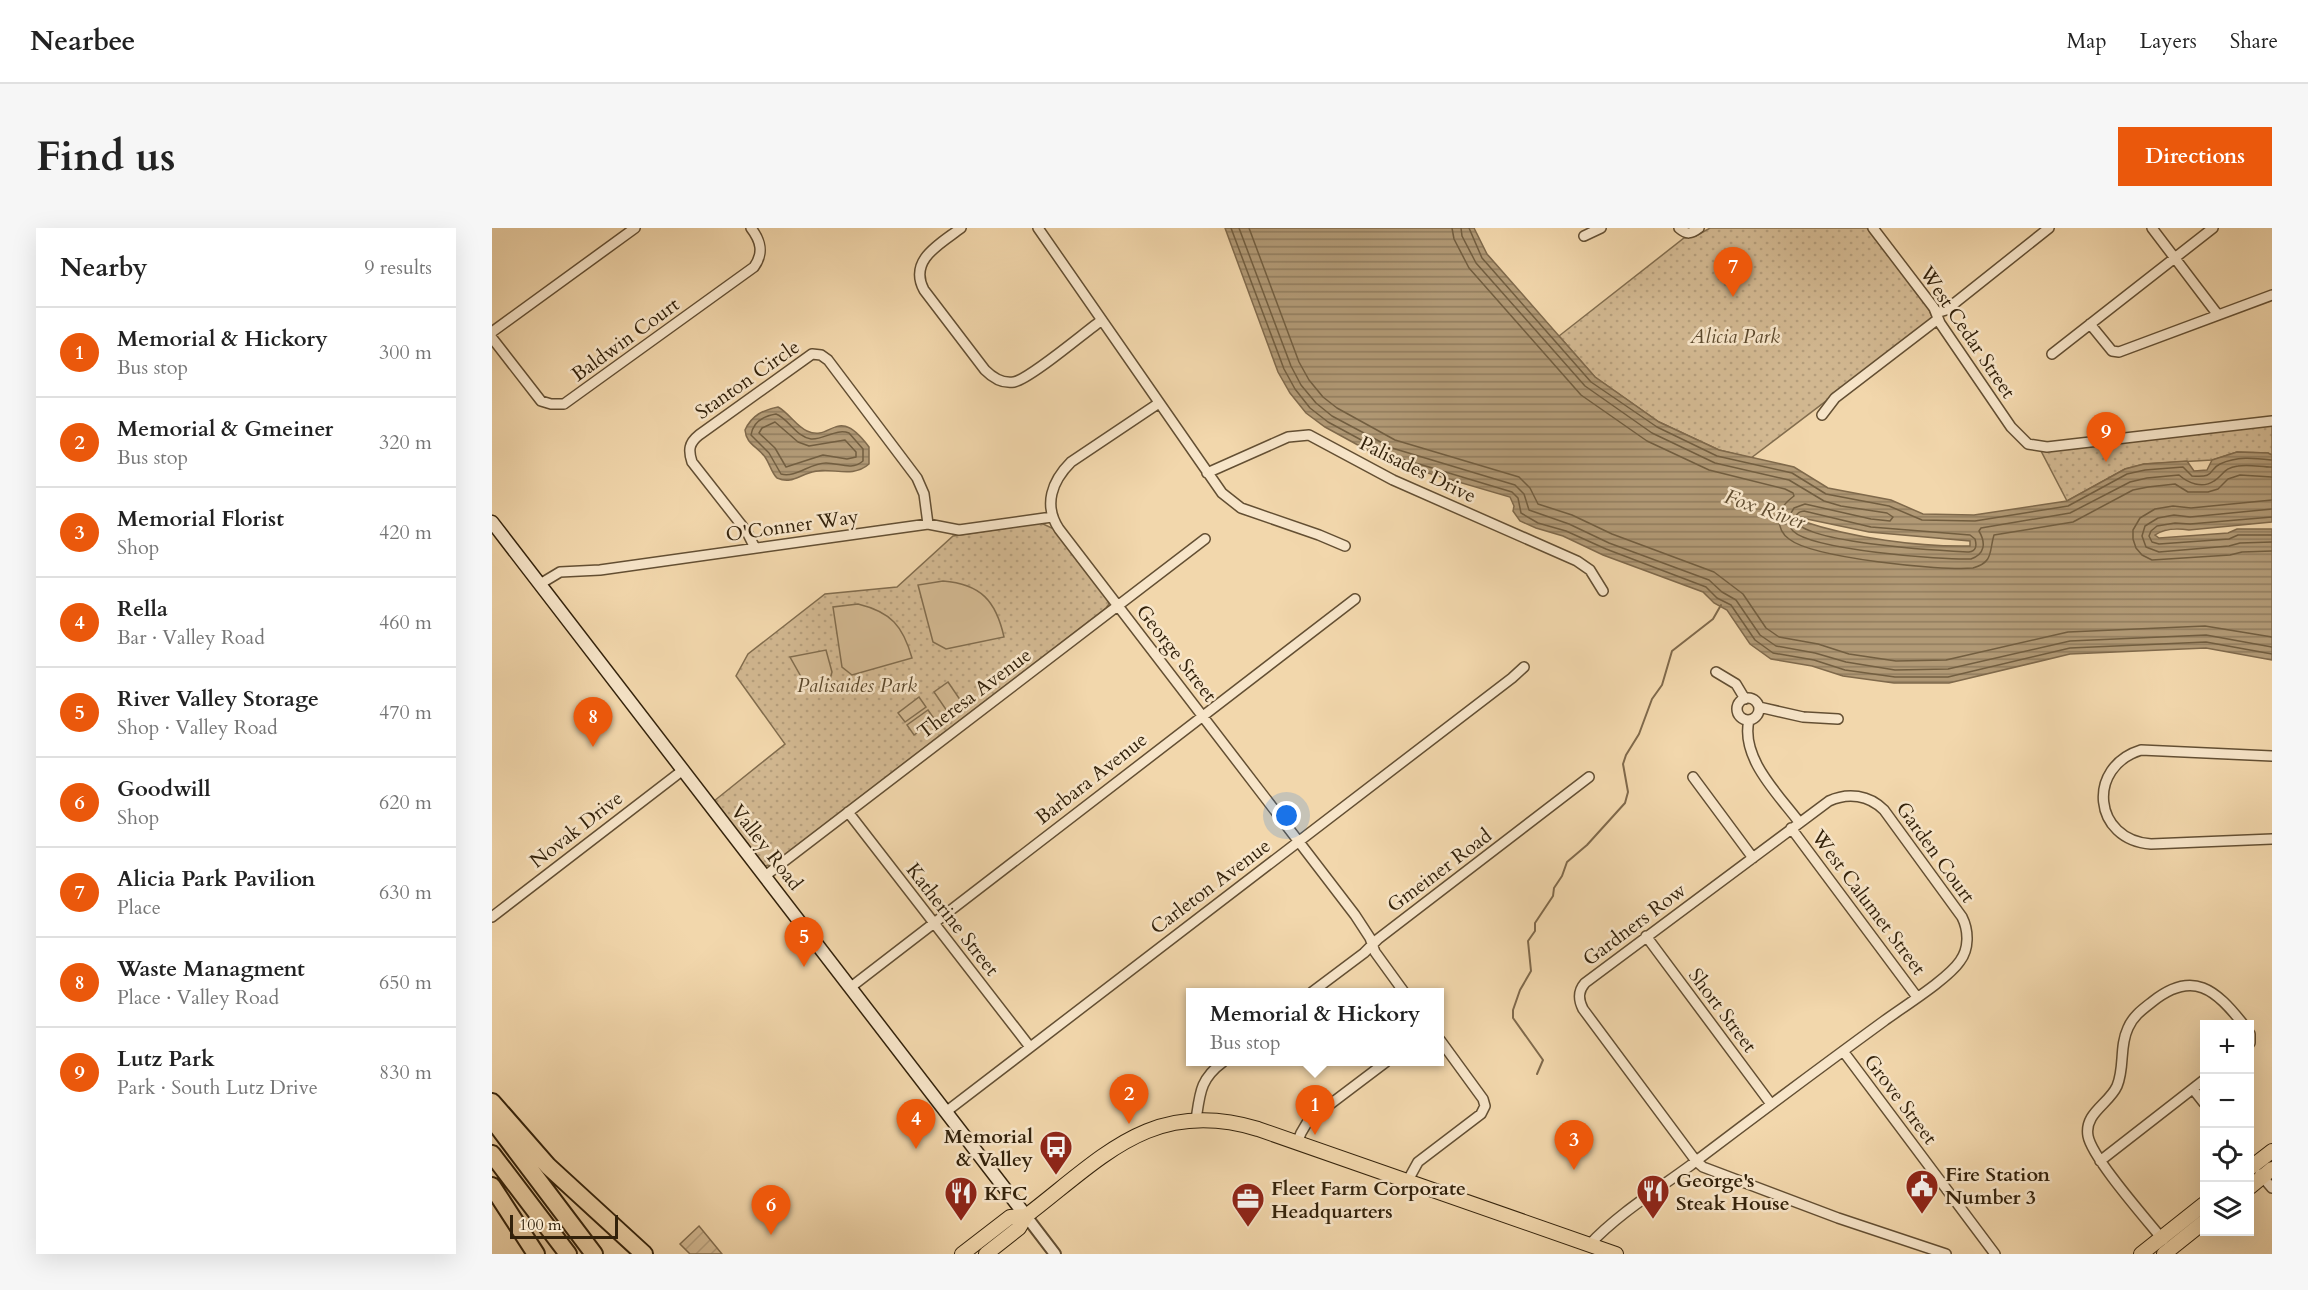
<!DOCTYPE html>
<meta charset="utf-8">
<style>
:root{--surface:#fff;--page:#f6f6f6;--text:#222;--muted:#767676;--line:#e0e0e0;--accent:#ea580c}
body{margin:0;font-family:Cardo,serif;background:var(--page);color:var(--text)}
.controls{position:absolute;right:18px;bottom:18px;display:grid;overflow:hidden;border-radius:0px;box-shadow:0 6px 24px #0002}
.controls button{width:54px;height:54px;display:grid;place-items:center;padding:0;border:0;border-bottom:2px solid var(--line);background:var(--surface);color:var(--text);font:30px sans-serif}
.scale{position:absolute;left:18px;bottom:15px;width:108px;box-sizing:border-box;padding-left:6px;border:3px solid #33220b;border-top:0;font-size:16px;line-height:21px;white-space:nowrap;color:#33220b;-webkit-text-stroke:4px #f7e5c9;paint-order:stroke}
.you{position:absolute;left:795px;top:588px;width:21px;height:21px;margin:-15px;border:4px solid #fff;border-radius:50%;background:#1a73e8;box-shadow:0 0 0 9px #1a73e833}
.badge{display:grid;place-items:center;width:39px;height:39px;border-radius:50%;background:var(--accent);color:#fff;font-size:20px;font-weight:700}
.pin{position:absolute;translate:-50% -50px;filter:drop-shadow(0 2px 3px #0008)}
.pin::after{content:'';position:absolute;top:32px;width:21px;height:18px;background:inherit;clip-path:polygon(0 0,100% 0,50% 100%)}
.popup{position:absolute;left:694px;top:760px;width:258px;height:78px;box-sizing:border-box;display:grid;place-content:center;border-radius:0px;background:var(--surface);filter:drop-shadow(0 2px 4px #0005);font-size:20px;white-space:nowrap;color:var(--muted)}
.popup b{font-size:22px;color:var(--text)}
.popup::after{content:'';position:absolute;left:50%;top:100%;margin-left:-12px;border:12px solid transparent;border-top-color:var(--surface)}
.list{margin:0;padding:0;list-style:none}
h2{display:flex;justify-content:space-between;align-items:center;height:78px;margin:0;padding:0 24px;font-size:26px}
h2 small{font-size:20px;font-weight:400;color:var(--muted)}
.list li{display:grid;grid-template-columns:39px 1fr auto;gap:18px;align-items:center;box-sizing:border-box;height:90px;padding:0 24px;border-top:2px solid var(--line)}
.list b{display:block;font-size:22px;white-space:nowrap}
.list p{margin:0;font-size:20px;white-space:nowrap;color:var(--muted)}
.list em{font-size:20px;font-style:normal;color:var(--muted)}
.icon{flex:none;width:33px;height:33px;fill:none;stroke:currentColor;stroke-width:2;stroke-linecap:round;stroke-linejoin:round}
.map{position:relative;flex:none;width:1780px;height:1026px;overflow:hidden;border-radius:0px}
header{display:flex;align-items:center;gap:36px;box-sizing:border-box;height:84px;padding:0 30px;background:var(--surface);border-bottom:2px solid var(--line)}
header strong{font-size:28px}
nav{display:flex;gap:33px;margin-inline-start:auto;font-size:21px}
.intro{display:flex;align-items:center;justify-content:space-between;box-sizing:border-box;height:144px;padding:0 36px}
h1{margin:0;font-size:42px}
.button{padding:15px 27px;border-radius:0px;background:var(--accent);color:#fff;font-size:21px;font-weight:700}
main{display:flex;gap:36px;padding:0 36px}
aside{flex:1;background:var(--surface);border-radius:0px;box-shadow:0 6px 24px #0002}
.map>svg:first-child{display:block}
</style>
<header>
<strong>Nearbee</strong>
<nav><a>Map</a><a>Layers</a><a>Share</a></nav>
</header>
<div class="intro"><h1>Find us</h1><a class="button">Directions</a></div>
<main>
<aside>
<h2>Nearby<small>9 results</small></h2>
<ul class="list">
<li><span class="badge">1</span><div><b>Memorial &amp; Hickory</b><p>Bus stop</p></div><em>300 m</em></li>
<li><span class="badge">2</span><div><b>Memorial &amp; Gmeiner</b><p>Bus stop</p></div><em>320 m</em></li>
<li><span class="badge">3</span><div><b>Memorial Florist</b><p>Shop</p></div><em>420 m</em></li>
<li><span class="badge">4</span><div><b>Rella</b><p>Bar · Valley Road</p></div><em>460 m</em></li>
<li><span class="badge">5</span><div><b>River Valley Storage</b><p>Shop · Valley Road</p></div><em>470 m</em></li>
<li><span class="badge">6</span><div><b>Goodwill</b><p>Shop</p></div><em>620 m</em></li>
<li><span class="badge">7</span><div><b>Alicia Park Pavilion</b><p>Place</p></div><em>630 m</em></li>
<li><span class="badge">8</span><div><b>Waste Managment</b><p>Place · Valley Road</p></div><em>650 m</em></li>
<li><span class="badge">9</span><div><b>Lutz Park</b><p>Park · South Lutz Drive</p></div><em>830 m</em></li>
</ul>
</aside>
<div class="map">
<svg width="1780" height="1026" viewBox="0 0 1780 1026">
<defs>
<pattern id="park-dots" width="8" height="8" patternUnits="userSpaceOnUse" patternTransform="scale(1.5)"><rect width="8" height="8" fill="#d2b891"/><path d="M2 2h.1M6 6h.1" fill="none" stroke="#b59e7c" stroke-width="1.8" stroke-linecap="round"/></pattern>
<pattern id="garden-furrows" width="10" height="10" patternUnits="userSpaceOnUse" patternTransform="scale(1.5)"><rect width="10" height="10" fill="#d2b891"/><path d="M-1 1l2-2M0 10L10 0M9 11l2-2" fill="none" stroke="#b59e7c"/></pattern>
<pattern id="water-rules" width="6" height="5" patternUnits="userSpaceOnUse" patternTransform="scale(1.5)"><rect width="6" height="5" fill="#b19975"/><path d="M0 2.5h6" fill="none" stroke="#917c5e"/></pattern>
</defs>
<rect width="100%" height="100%" fill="#f2d7ac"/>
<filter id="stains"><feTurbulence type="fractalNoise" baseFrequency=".00333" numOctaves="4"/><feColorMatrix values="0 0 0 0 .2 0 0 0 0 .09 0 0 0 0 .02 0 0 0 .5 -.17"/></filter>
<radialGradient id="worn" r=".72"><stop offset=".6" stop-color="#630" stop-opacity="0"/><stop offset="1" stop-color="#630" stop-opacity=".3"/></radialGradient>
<!-- park -->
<path fill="url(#park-dots)" stroke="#826d4e" stroke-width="1.5" d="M1218 0H1375L1435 77 1440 89 1438 94 1259 230 1227 222 1167 194 1103 149 1067 108 1192 10 1204 8Z
M1780 193V227L1776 225 1745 224 1720 232 1652 236 1633 241 1575 273 1547 219Z
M549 295 562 301 615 370 617 376 614 380 281 636 273 638 222 573 293 516 244 448 256 426 333 366 405 359 461 308Z"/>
<!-- garden -->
<path fill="url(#garden-furrows)" stroke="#826d4e" stroke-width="1.5" d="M207 998 230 1026H198L188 1016Z"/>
<!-- pitch -->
<path fill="#d2b891" stroke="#826d4e" stroke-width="1.5" d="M451 353C489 356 504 373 512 409L454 421 441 414 426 357Z
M366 376C399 384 411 398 420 430L360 447 350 439 341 379Z
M334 422 340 444 338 451 316 461 298 429Z
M456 454 471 476 457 486 442 464Z
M427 469 434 479 413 494 406 485Z
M436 482 443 492 422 507 415 497Z"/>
<!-- water -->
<path fill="url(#water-rules)" stroke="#7f694b" stroke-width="1.5" fill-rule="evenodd" d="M733 0H982L995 26 1103 149 1167 194 1227 222 1302 239 1336 260 1399 272 1431 286 1482 287 1575 273 1633 241 1652 236 1695 233 1702 243 1715 242 1720 232 1745 224 1776 225 1780 227V294L1697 302C1685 300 1673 300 1663 307L1667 310 1736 305 1745 301H1780V432L1714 420 1578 426 1457 455H1402L1351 448 1320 438 1279 431 1258 416 1235 382 1222 375 1211 364 1111 327 1071 308 1044 300 1028 293 1021 283 1022 278 1018 269 895 233 833 199 814 185 798 165 786 144ZM1310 290 1377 304 1478 313V318C1426 319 1360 310 1310 293Z
M286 179C297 185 304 198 315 203 340 215 344 175 377 219V236C359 252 337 237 317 245 305 249 298 256 285 250 279 244 278 236 273 229 265 218 254 216 253 202 260 187 271 182 286 179Z"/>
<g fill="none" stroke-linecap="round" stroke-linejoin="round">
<!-- shore -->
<path stroke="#725e40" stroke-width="1.5" d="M739 0 792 141 803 161 818 180 836 194 897 227 1020 264 1026 270 1029 285 1046 295 1074 303 1114 321 1214 359 1225 370 1239 377 1263 412 1281 425 1322 432 1353 442 1403 449H1456L1578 420 1714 414 1780 426
M747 0 799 138 809 157 824 175 840 188 900 220 1023 257 1032 266 1037 282 1077 296 1117 315 1217 352 1230 364 1244 372 1268 407 1284 418 1323 425 1354 434 1403 442 1456 441 1578 413 1714 407 1780 419
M757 0 807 134 817 152 831 169 845 180 903 212 1027 249 1038 260 1046 276 1080 287 1120 306 1222 344 1251 366 1274 400 1287 409 1326 416 1357 426 1404 433 1454 432 1576 404 1713 398 1780 409
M960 0 962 11 977 40 1089 167 1155 213 1217 242 1293 261 1301 265 1302 268C1294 274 1288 280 1287 291 1287 298 1290 306 1297 311 1321 330 1448 343 1481 340 1502 334 1497 323 1502 307L1581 294 1641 262 1656 259 1683 256 1696 264H1716L1726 261 1736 251 1748 247 1780 249
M969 0 970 8 984 35 1093 158 1160 205 1223 235 1297 252 1332 273 1349 278 1395 285 1401 289 1398 293 1379 291 1313 276 1302 280 1296 290C1297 295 1297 299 1301 303 1320 322 1449 332 1479 331 1493 326 1494 315 1487 303L1489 300 1578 285 1638 254 1655 250 1687 247C1696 255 1710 261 1722 253 1732 247 1731 240 1746 238 1757 236 1769 239 1780 239
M977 0 990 30 1099 154 1165 199 1225 228 1300 245 1334 266 1397 278 1430 292 1483 293 1576 278 1635 246 1653 242 1691 239 1700 248C1725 250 1715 242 1728 236 1745 228 1762 230 1780 232
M284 186C297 191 304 209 319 211 332 212 344 200 357 205L371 221V233C359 243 348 235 334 235 318 235 304 250 289 246L277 225 259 207C261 194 272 188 284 186Z
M283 194 306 214 317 218 353 212 364 224V229L355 231 331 227 294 239 283 220 267 205 270 200Z
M1780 272 1699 280 1681 278 1663 281 1648 290 1641 302V311L1644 320 1650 327 1660 332 1738 327 1750 324 1780 323
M1780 281 1698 289 1682 287 1666 290 1653 298 1650 308 1654 319 1667 324 1737 318 1748 315 1780 314
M1312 283 1379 299 1478 307 1483 311C1485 318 1484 323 1477 324 1458 323 1293 315 1304 288 1306 284 1308 284 1312 283Z
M1780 289 1698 296 1683 295 1665 298 1659 303 1657 308 1660 314 1667 316 1737 311 1746 307H1780"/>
<!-- stream -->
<path stroke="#7f694b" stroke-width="2" d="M1045 846 1051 832 1021 790V782L1028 762 1039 743 1036 713 1043 703V695L1061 668 1062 660 1070 648 1075 634 1095 617 1133 575 1136 564 1131 536 1134 527 1147 506 1160 471 1170 457 1180 423 1221 391 1229 377"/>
<!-- minor casing -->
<g stroke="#634f33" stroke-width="12">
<path id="minor" d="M469 0C448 16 416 32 432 62L493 142C501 150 510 156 522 154 538 151 593 104 610 92
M546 0 730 265 749 280 827 307 853 318
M1187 0C1195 7 1199 6 1207 0
M1381 0 1442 80 1448 95 1519 199 1536 216 1555 219 1780 193
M1660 0 1726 87
M1092 8 1109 0
M1444 85 1454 82 1557 0
M1598 96 1620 123 1627 124 1780 67
M0 104 143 0
M0 110 49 173 59 176H72L262 39C272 25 269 13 259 0
M1560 126 1721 0
M667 175 579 234C560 253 551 277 567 301L863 687 878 710 883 724 912 764
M1330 187 1343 170 1446 91
M715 245 796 209 817 207 901 252 1085 333 1098 342 1111 363
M263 320 255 304 200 234C196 222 197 215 207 207L320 126 329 127 336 132 425 250 432 266 436 296
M48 356 68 344 108 342 436 296 467 302 560 289
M1224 444 1244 456 1253 471
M1245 481a11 11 0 1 1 22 0a11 11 0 1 1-22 0Z
M1267 479 1311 489 1346 491
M1257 492C1248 530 1287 567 1307 594
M1780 528 1649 522C1594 539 1601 612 1659 616L1780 611
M1201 549 1261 630
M356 584 538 819
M1299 600 1425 769
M273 648 713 311
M0 689 191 542
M1154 708 1279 876
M359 759 863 371
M820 764 872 725 886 711 1097 549
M1758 806V815
M1351 823 1503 1026
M1701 861 1712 875
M455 883 1020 450 1032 439
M704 892C708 865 708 851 731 834
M805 915 809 905 816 893 894 834
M1608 933 1712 852
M1768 946 1780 960
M915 954 926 934 989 886 993 878 991 871 948 812
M1671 1012C1655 992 1600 930 1596 908 1592 885 1617 876 1625 858 1633 839 1627 819 1636 800 1641 788 1651 781 1660 774 1701 741 1724 762 1751 796
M1097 1017C1126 986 1165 962 1199 937L1204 933C1266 886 1329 839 1392 793 1411 779 1456 751 1468 733 1477 721 1477 703 1470 689L1392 582C1377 567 1356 564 1337 573L1093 755C1086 763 1086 771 1091 781L1204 933 1211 939 1346 990 1454 1026"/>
</g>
<!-- tertiary casing -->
<g stroke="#634f33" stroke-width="14">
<path id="tertiary" d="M534 988 563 1026"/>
</g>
<!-- secondary casing -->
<g stroke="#33220b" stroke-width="15">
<path id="secondary" d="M0 294 534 988"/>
</g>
<!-- primary casing -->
<g stroke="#33220b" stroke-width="16">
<path id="primary" d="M1758 940 1780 923
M1758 959 1780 941
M470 1026 518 989 534 988
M494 1026 527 1000 534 988C611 929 661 869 766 901L1124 1026
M1649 1026 1712 976
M1672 1026 1712 994"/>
</g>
<!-- motorway casing -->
<g stroke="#33220b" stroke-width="20">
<path id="motorway" d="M0 874 56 938 152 1026
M0 891 102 1026
M0 926 76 1026
M0 958 44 1026"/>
</g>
<!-- minor -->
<use href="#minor" stroke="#f7e5c9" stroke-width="9"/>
<!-- tertiary -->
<use href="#tertiary" stroke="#f7e5c9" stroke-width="10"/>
<!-- secondary -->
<use href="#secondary" stroke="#f7e5c9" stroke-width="12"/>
<!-- primary -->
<use href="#primary" stroke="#f2d7ac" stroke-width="14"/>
<!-- motorway -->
<use href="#motorway" stroke="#f2d7ac" stroke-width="16"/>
</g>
<!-- icons -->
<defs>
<g id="bus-pin" transform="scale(1.725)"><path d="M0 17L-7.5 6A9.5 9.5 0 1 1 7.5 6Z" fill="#8f2418" stroke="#f7e5c9"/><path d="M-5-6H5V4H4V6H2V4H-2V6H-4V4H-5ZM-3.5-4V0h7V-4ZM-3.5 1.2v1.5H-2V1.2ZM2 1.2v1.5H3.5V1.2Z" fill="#fff"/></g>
<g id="civic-pin" transform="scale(1.725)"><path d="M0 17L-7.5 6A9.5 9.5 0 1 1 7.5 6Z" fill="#8f2418" stroke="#f7e5c9"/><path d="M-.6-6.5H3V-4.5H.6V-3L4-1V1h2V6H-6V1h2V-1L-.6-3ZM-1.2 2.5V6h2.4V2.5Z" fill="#fff"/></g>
<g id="restaurant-pin" transform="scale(1.725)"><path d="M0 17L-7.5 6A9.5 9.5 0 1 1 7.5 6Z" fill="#8f2418" stroke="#f7e5c9"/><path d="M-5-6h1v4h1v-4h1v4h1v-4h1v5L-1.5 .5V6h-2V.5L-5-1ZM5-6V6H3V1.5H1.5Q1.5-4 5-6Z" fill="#fff"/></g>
<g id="office-pin" transform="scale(1.725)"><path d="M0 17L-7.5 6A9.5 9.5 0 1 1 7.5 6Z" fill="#8f2418" stroke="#f7e5c9"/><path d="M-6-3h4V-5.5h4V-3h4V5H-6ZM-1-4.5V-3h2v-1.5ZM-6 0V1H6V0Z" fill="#fff"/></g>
</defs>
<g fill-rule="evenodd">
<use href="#bus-pin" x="564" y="919"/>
<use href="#civic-pin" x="1430" y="958"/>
<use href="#restaurant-pin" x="1161" y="963"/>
<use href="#restaurant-pin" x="469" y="965"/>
<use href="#office-pin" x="756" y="971"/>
</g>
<g text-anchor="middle" stroke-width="5" stroke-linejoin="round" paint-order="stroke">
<!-- street labels -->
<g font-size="20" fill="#33220b" stroke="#f7e5c9">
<text transform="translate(1476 104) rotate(56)" y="7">West Cedar Street</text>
<text transform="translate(133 111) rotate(-36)" y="7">Baldwin Court</text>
<text transform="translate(255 151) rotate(-35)" y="7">Stanton Circle</text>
<text transform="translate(926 241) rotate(26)" y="7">Palisades Drive</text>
<text transform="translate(300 297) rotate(-8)" y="7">O'Conner Way</text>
<text transform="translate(685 425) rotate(52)" y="7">George Street</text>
<text transform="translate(482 465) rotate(-37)" y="7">Theresa Avenue</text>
<text transform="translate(599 550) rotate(-38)" y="7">Barbara Avenue</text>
<text transform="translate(84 601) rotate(-38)" y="7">Novak Drive</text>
<text transform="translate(275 619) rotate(52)" y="7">Valley Road</text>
<text transform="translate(1444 624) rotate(54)" y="7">Garden Court</text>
<text transform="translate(947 642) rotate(-37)" y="7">Gmeiner Road</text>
<text transform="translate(718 658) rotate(-37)" y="7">Carleton Avenue</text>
<text transform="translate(1377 674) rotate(53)" y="7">West Calumet Street</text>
<text transform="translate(461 691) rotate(52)" y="7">Katherine Street</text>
<text transform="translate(1142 696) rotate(-37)" y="7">Gardners Row</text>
<text transform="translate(1231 782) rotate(53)" y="7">Short Street</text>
<text transform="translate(1409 871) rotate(53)" y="7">Grove Street</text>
</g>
<!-- park labels -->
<g font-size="20" font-style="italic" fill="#5b482c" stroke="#f7e5c9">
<text x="1243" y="115">Alicia Park</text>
<text x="365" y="464">Palisaides Park</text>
</g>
<!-- poi labels -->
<g font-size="20" font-weight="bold" fill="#33220b" stroke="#f7e5c9" text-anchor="start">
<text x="541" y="915" text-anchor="end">Memorial<tspan x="541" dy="23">&amp; Valley</tspan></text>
<text x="1453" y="953">Fire Station<tspan x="1453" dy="23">Number 3</tspan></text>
<text x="1184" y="959">George's<tspan x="1184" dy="23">Steak House</tspan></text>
<text x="779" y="967">Fleet Farm Corporate<tspan x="779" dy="23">Headquarters</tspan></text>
<text x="492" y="972">KFC</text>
</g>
<!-- water labels -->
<g font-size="21" font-style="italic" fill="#5f4c30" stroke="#f7e5c9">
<text transform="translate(1273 281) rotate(19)" y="7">Fox River</text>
</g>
</g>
<rect width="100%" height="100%" filter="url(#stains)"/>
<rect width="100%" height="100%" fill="url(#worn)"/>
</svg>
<div class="controls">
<button>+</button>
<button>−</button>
<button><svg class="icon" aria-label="locate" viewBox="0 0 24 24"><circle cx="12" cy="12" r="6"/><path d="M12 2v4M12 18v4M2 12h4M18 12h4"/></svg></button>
<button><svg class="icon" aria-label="layers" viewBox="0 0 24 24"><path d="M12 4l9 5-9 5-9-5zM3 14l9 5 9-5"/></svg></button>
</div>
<div class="scale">100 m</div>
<div class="you"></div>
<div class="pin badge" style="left:823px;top:907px">1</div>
<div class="popup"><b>Memorial &amp; Hickory</b>Bus stop</div>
<div class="pin badge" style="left:637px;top:896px">2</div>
<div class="pin badge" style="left:1082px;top:942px">3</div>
<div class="pin badge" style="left:424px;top:921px">4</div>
<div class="pin badge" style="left:312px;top:739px">5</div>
<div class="pin badge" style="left:279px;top:1007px">6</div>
<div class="pin badge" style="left:1241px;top:69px">7</div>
<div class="pin badge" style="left:101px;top:519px">8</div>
<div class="pin badge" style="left:1614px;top:234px">9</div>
</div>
</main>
